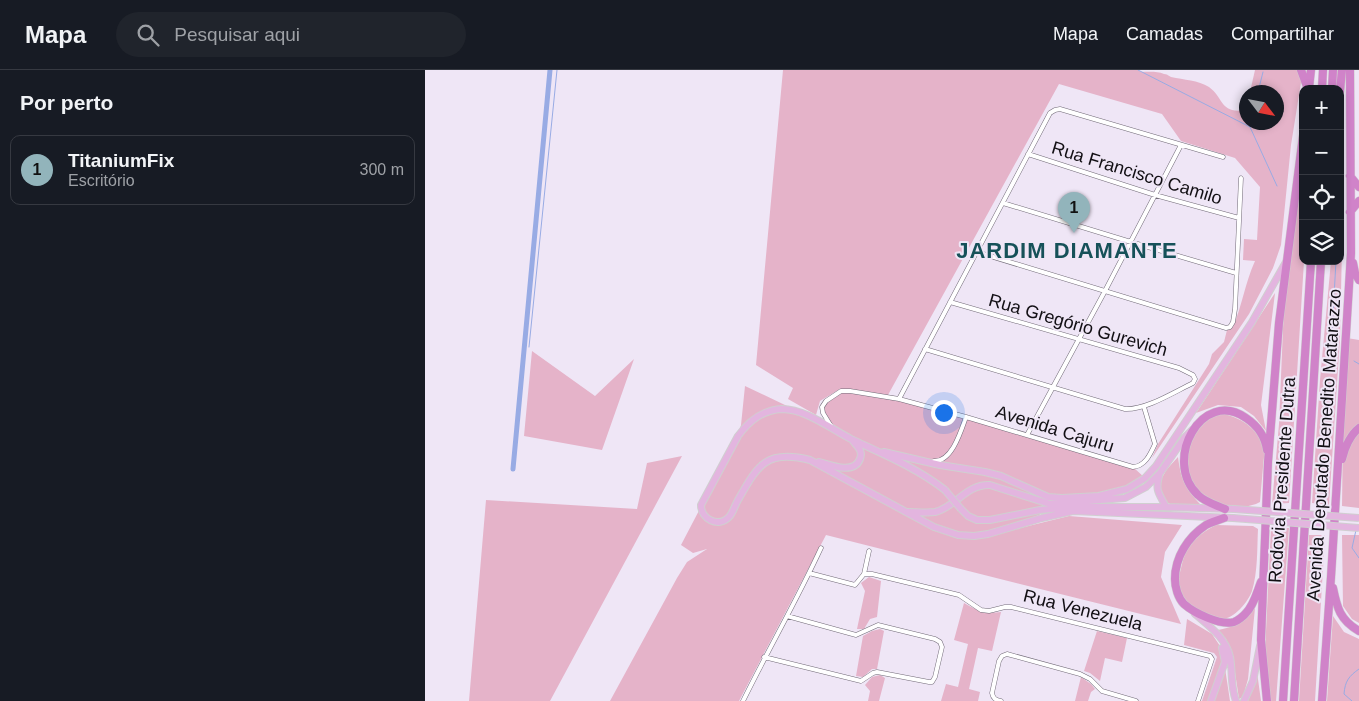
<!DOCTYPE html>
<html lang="pt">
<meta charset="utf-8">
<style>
:root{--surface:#171b24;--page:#20242c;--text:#f1f3f6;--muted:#9ea1a6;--line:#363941;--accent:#92b4bb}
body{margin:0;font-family:Arial,sans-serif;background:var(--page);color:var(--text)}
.controls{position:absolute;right:15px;top:15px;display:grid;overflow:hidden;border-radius:10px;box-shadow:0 2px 8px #0003}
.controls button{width:45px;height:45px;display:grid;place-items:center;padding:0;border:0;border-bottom:1px solid var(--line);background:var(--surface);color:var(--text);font:25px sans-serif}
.compass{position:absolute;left:814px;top:15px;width:45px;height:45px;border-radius:50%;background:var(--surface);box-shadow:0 2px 8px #0003;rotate:122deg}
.you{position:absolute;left:518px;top:342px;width:18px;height:18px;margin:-12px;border:4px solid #fff;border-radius:50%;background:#1a73e8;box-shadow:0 0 0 8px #1a73e833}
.badge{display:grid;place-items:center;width:32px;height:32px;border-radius:50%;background:var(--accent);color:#111;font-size:16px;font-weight:700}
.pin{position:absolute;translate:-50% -41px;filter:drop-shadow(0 1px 2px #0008)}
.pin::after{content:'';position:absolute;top:26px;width:18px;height:15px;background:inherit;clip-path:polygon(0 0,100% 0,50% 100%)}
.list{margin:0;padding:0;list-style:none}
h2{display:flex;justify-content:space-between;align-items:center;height:65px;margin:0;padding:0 20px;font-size:21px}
h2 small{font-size:16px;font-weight:400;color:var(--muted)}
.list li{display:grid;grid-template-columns:32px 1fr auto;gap:15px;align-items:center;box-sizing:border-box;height:70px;margin:0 10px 10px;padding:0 10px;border:1px solid var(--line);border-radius:10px}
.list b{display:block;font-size:19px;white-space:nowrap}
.list p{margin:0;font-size:16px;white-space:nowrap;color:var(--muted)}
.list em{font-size:16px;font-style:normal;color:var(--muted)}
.icon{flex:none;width:28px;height:28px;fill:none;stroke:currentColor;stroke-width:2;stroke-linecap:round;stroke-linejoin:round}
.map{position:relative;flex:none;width:934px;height:631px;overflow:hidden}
header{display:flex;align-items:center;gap:30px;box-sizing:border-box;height:70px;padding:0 25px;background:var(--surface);border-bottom:1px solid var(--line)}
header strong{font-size:24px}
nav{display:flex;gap:28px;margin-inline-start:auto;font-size:18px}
.search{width:350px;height:45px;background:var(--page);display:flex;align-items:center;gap:12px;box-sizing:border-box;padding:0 18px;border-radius:28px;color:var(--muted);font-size:19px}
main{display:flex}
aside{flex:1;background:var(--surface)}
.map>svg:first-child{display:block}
</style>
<header>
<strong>Mapa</strong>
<div class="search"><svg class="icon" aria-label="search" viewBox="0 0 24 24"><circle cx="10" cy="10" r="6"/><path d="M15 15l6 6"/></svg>Pesquisar aqui</div>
<nav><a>Mapa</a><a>Camadas</a><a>Compartilhar</a></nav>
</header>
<main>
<aside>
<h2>Por perto<small></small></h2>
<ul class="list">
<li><span class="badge">1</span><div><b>TitaniumFix</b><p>Escritório</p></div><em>300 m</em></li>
</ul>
</aside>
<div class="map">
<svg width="934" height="631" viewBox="0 0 934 631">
<rect width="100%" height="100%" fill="#efe6f6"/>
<!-- green -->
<path fill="#e5b3c9" d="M358 0H713L716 2C723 2 732 1 739 4 744 5 742 5 746 7 759 10 773 10 784 17 799 28 795 44 820 40L821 36 822 52H852V22H825L830 0H874L877 6 866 75 856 175 848 198 824 244 727 388 733 374 784 294 787 284 799 272 802 260 808 257C817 236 820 213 830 191L818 190 819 169 832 170 835 117 810 88 756 71 737 44 634 14 463 325 475 327 708 397 720 408 704 418 640 428 628 439 567 465 644 446 757 455 740 482 736 507 756 554C638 525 519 495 401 465L314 631H185L252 508 262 492 282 479 268 483 256 475 313 366 316 355 320 316 406 357C403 353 399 347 398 342 394 330 415 322 424 320L415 319 395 331 391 345 363 329 368 318 331 295Z
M878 97V191H879L864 433 847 434 854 354 860 211Z
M915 175 917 177 915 268 904 435 887 433 895 310 906 191H915Z
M850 223 836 335 841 361 829 346 816 337 793 335 771 343Z
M922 268 934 270V438L917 436 918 359Z
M107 281 170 326 209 289 177 380 99 366Z
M799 344C817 348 837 361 839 382 840 386 838 392 838 397 837 409 836 420 835 432L831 434 816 438H802L782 430 767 416 760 386 773 356 791 345Z
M257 386 125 631H44L61 430 212 439 222 393Z
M753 387C756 410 760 418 776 435L751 436 745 434 740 431 735 417V411L742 399Z
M791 455 828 456 833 459C832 479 833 501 827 521 823 532 808 551 794 549 787 548 779 544 773 540 766 535 758 529 755 520 752 511 755 503 757 494 761 475 775 463 791 455Z
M846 458H864L851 631H846L840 582Z
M884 465H900L890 631H874Z
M917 465H934V553L927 549 918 536Z
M444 507 456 511 452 547 445 549 439 559H432L440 521 436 513Z
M539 533C553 541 560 544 576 542L567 581 553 578 544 619 555 622 553 631H516L521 614 533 617 543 574 529 570Z
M830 538 823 609 818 627 814 629 808 589 801 569 792 560C812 557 816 551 830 538Z
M908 546 919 562 934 569V631H902Z
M762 549 787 564 797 579 798 588 784 631H777L792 587 789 583 759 575Z
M455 559 459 561 452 599H447L438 607 431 606 438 566 447 561Z
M672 561 702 568 697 592 680 588 675 611 665 603 659 601Z
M800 598 805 631H789Z
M832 602 836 631H823Z
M455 605 460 608 454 631H443L445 621 440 615 447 607Z
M656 607 666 614 670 619 666 622 663 631H650Z"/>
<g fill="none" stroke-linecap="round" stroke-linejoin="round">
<!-- stream -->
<path stroke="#98abe4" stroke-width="1" d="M713 0 825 57
M833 22 838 2
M826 52 825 57 852 116
M104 277 132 0
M910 287 907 286 906 280 911 191
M929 291 934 294
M931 460 927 478 934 488
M927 631 919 624C920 611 924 606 934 599"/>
<!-- canal -->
<path stroke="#98abe4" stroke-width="5" d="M88 399 125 0"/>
<!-- minor casing -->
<g stroke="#726b78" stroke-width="5">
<path id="minor" d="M603 84 730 125 814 148
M578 133 706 172 811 203
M552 182 801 258 805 257 808 252 810 239 816 108
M500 279 700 339C721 340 749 322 768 313L770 309 768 305 754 298 525 232
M474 329 625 43 630 40 635 39 798 87
M406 356 398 343 397 337 401 331 416 321H425L474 329 541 347 708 397C720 396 725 385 730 374L719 337
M602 365 680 221 756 75
M509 391C527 392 536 361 541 347
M384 503 430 515 439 504H447L534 525 556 540 564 541 580 537H586L785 586 787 589 773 631
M439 504 444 481
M339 587 436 611 448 603 452 602 504 612H507L510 607 517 577 515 572 510 569 453 555 431 565 362 546
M318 631C343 580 372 530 396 478
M576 631C570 630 568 628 567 623L574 591 577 586 582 584 655 604 665 609 677 621 711 631"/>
</g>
<!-- primary casing -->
<g stroke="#d0cfd0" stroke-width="8">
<path id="primary" d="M459 382 515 395 560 402 576 406 623 427 637 428 674 426 702 419 720 408 731 396 827 252 861 192
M394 392C405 395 429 405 435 389 438 381 433 377 428 371
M734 406C730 421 734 423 741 437
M520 420C492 398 458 384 426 369 405 358 380 339 357 339 337 340 324 351 313 366L276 435C276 449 293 458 304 447 308 443 310 435 313 430 333 395 341 379 385 390L509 457 533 465 549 466 563 464 617 448 648 441 808 448
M536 439 543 446 552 450H565L615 440 647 437H741L809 439
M483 442C491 442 502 443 510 442 531 437 541 414 565 415L625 434 700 428 721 417 735 403 760 367 767 360
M770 544C784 556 801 568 805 587 808 603 805 615 811 631
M786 631 800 592 797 578
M819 631 828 611 835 576"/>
</g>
<!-- motorway casing -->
<g stroke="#d0cfd0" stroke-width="9">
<path id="motorway" d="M876 0 883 19
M884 18 886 0
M897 19 898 0
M907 19 908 0
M915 21 917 0
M925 106 934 117
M925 142 934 131
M928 193 930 203 934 210
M917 389C920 377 924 366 934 358
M800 439C791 435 780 432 773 425 737 391 777 317 821 348 833 356 840 366 842 380
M799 448C793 450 787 452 781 455 763 467 750 487 750 509 750 517 753 528 759 534 769 543 796 556 809 552 812 551 819 546 821 543 829 535 832 522 836 512
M908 518C912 538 915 550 934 561
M842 631 836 570 843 392 854 253 878 66
M858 631 886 191
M869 631 896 191
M897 631 906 507 926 183 925 0"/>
</g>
<!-- minor -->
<use href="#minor" stroke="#fff" stroke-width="4"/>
<!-- primary -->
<use href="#primary" stroke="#e3b5df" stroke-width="6"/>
<!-- motorway -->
<use href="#motorway" stroke="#d083c9" stroke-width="8"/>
<!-- primary-bridge casing -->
<g stroke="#d0cfd0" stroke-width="8" stroke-linecap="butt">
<path id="primary-bridge" d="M520 420 536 439
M809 439 934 448
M808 448 934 458"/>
</g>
<!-- primary-bridge -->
<use href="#primary-bridge" stroke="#e3b5df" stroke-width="6"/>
</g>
<g text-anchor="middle" stroke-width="4" stroke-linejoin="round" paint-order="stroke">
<!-- street labels -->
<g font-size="18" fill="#120f14" stroke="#efe6f6">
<text transform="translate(712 103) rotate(17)" y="6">Rua Francisco Camilo</text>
<text transform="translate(653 255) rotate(16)" y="6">Rua Gregório Gurevich</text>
<text transform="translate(630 359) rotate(17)" y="6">Avenida Cajuru</text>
<text transform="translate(899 375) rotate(-86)" y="6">Avenida Deputado Benedito Matarazzo</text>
<text transform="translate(857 410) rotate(-86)" y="6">Rodovia Presidente Dutra</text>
<text transform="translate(658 540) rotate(14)" y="6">Rua Venezuela</text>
</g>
<!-- district labels -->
<g font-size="22" font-weight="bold" letter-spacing="1" fill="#165159" stroke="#efe6f6">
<text x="642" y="188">JARDIM DIAMANTE</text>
</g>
</g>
</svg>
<div class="controls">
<button>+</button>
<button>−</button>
<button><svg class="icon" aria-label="locate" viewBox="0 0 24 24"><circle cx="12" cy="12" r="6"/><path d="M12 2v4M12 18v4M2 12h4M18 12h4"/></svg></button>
<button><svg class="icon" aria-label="layers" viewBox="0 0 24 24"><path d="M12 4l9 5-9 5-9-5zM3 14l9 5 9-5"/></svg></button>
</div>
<svg class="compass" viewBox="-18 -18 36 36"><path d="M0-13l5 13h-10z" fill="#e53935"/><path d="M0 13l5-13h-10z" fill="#9ea1a6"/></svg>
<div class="you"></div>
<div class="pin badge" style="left:649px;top:163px">1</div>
</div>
</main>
